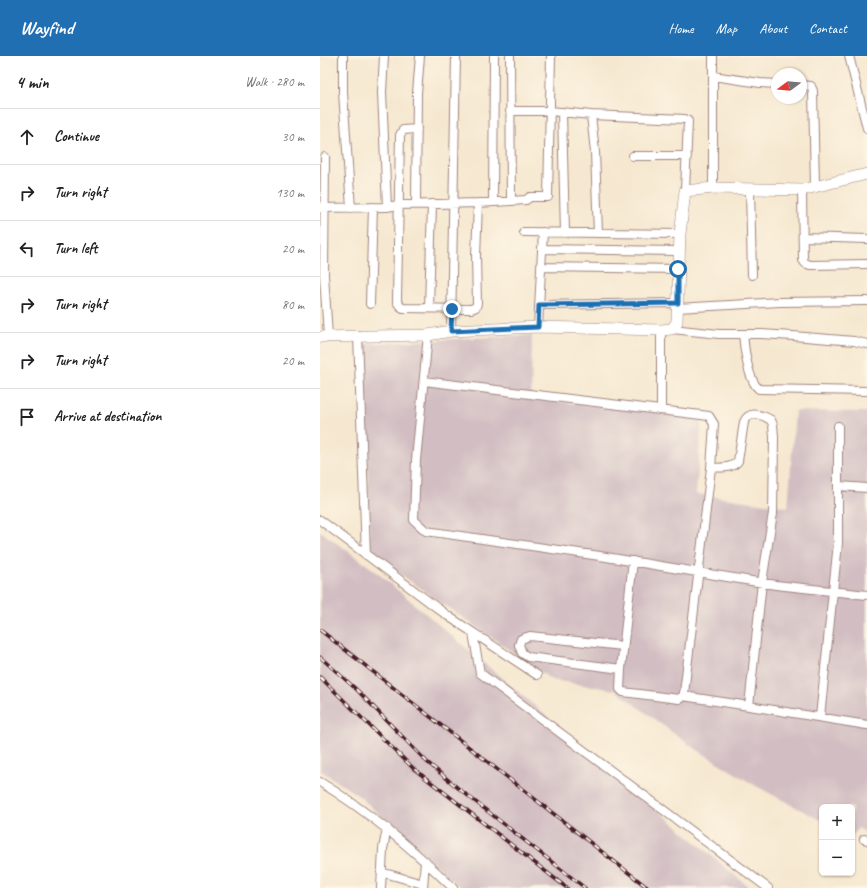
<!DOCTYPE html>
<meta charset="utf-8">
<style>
:root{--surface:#fff;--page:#f6f6f6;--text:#202124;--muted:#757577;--line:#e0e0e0;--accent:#1f6fb2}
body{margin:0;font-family:Caveat,sans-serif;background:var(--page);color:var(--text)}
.controls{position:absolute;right:12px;bottom:12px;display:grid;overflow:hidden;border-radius:6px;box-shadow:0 1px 3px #0004}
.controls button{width:36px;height:36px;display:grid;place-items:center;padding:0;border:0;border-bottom:1px solid var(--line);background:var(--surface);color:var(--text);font:20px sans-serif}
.compass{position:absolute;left:451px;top:12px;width:36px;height:36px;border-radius:50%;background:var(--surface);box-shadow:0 1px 3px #0004;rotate:254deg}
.stop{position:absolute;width:12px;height:12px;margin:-9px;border:3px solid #1f6fb2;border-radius:50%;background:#fff}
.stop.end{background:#1f6fb2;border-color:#fff;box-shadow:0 1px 4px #0008}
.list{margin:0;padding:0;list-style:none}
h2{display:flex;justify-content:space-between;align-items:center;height:52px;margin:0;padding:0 16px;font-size:17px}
h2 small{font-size:13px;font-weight:400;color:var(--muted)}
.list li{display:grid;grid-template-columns:26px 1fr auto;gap:12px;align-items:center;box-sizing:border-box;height:56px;padding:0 16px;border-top:1px solid var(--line)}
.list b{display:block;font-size:15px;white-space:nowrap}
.list em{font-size:13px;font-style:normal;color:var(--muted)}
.icon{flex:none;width:22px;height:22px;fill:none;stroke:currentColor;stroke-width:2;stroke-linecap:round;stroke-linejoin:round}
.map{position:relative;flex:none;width:547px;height:832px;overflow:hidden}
header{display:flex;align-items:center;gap:24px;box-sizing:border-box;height:56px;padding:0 20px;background:var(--accent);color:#fff}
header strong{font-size:19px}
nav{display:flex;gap:22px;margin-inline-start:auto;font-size:14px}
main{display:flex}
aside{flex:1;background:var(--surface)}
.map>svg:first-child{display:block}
</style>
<header>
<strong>Wayfind</strong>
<nav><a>Home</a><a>Map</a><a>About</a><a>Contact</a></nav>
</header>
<main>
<aside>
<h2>4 min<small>Walk · 280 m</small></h2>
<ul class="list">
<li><svg class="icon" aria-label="ahead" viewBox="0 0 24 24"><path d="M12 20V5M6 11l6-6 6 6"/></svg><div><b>Continue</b></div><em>30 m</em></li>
<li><svg class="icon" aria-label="right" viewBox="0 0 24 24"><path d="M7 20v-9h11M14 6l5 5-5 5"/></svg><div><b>Turn right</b></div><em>130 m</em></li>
<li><svg class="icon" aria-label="left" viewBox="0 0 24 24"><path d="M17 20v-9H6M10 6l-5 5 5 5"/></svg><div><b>Turn left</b></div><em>20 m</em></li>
<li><svg class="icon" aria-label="right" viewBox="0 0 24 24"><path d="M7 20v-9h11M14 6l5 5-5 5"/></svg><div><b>Turn right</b></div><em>80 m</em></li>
<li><svg class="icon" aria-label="right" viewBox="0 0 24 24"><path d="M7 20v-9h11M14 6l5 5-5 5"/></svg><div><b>Turn right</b></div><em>20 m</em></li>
<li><svg class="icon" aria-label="arrive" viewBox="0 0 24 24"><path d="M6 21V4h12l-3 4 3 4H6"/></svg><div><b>Arrive at destination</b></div></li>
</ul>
</aside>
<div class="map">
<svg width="547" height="832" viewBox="0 0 547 832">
<rect width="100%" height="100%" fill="#fcf5e5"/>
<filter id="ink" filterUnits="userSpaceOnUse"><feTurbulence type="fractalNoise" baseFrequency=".025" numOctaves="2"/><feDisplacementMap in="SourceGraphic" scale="8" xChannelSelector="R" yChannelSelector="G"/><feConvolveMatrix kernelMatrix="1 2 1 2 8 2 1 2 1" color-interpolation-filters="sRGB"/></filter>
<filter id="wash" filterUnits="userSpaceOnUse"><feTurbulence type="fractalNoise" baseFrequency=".012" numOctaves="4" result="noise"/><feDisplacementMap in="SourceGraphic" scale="16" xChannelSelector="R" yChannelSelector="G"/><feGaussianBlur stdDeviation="0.9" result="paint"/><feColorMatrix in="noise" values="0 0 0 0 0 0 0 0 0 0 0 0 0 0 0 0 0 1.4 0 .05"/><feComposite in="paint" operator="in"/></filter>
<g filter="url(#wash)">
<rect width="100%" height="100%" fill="#f6e8d0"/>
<!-- industrial -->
<path fill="#d2bec2" d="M212 279 211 343 382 360 376 438 468 451 475 355 547 356V777L538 772 532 780V751H502V765L434 729 371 690 295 634 232 624 50 497 44 288Z
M0 475 54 514 430 832H141L39 740 0 714Z"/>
</g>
<g filter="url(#ink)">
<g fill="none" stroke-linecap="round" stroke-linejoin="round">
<!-- minor casing -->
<g stroke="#a0847e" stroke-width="10">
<path id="minor" d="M23 0V36L31 152
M64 0 62 36 67 151
M190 0 191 145
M529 0 547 72
M393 20 440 27 457 28
M481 29 491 30 493 35 495 131
M190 55H230L271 59 365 63 368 65 365 135
M242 56 245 177
M271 59 275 96 278 177
M97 73 83 74 80 79 77 245C78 248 79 250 83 252L151 253 156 251 157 247 156 200 158 147
M313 100H367
M5 101 4 219 8 280
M393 132V0
M430 133 432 219
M482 134 483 204 485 207 490 209 547 208
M173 146 174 0
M96 148 97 37 100 0
M0 152 67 151 78 149 158 147 206 144 210 141H228L231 0
M204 176 360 178
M483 181 547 183
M222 193 359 195
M221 211 358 213
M50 248 53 151
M219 249 357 247
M109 252 112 148
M357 252 460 246 547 245
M218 271 223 176
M352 273 399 278H441L473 280 534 285 547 288
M131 275 136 0
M423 278C424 291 428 325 439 333L547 335
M38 279 46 499
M108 279 96 404 94 464 106 475 280 500 456 529 547 539
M104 325 389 360 394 368 391 412 364 637 363 640 359 643 303 636 300 633 301 613 313 505
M341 354V274
M391 412C400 411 412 413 418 405L424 366C429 354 443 359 451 364L453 369 454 381 453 457 442 526 429 650 547 669
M519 430 547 432
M0 464 128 560 217 619
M153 577 160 617 448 832
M301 613 208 601 202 597 199 589 201 583 210 580 303 590
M363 640 429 650
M500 661 518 487V370
M0 726C49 756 92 792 133 832
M544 783 547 784
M61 816 103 828
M61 832 63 793 67 772
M103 832 105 805"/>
</g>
<!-- tertiary casing -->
<g stroke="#a0847e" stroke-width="12">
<path id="tertiary" d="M0 281 108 279 131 275 218 271 341 274 352 273 357 266 360 178 365 135 393 132 482 134 547 118"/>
</g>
<!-- minor -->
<use href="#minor" stroke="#fff" stroke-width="8"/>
<!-- tertiary -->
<use href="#tertiary" stroke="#fff" stroke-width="11"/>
<!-- rail casing -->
<g stroke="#4a1f2b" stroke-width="3.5">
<path id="rail" d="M0 574 328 832
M0 601 37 634 107 706 138 732 265 832
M0 621 94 713 247 832"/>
</g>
<!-- rail -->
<use href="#rail" stroke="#fcf5e5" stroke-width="2" stroke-dasharray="6" stroke-linecap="butt"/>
</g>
</g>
<g fill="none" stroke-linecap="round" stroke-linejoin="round" filter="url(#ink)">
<!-- route -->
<path stroke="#1f6fb2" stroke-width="5" d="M132 253 131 275 218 271 219 249 358 247V213"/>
</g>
</svg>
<div class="controls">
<button>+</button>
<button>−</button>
</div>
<svg class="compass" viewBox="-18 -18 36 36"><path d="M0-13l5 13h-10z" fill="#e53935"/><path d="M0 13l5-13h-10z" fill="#757577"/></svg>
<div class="stop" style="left:358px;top:213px"></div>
<div class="stop end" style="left:132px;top:253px"></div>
</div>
</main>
